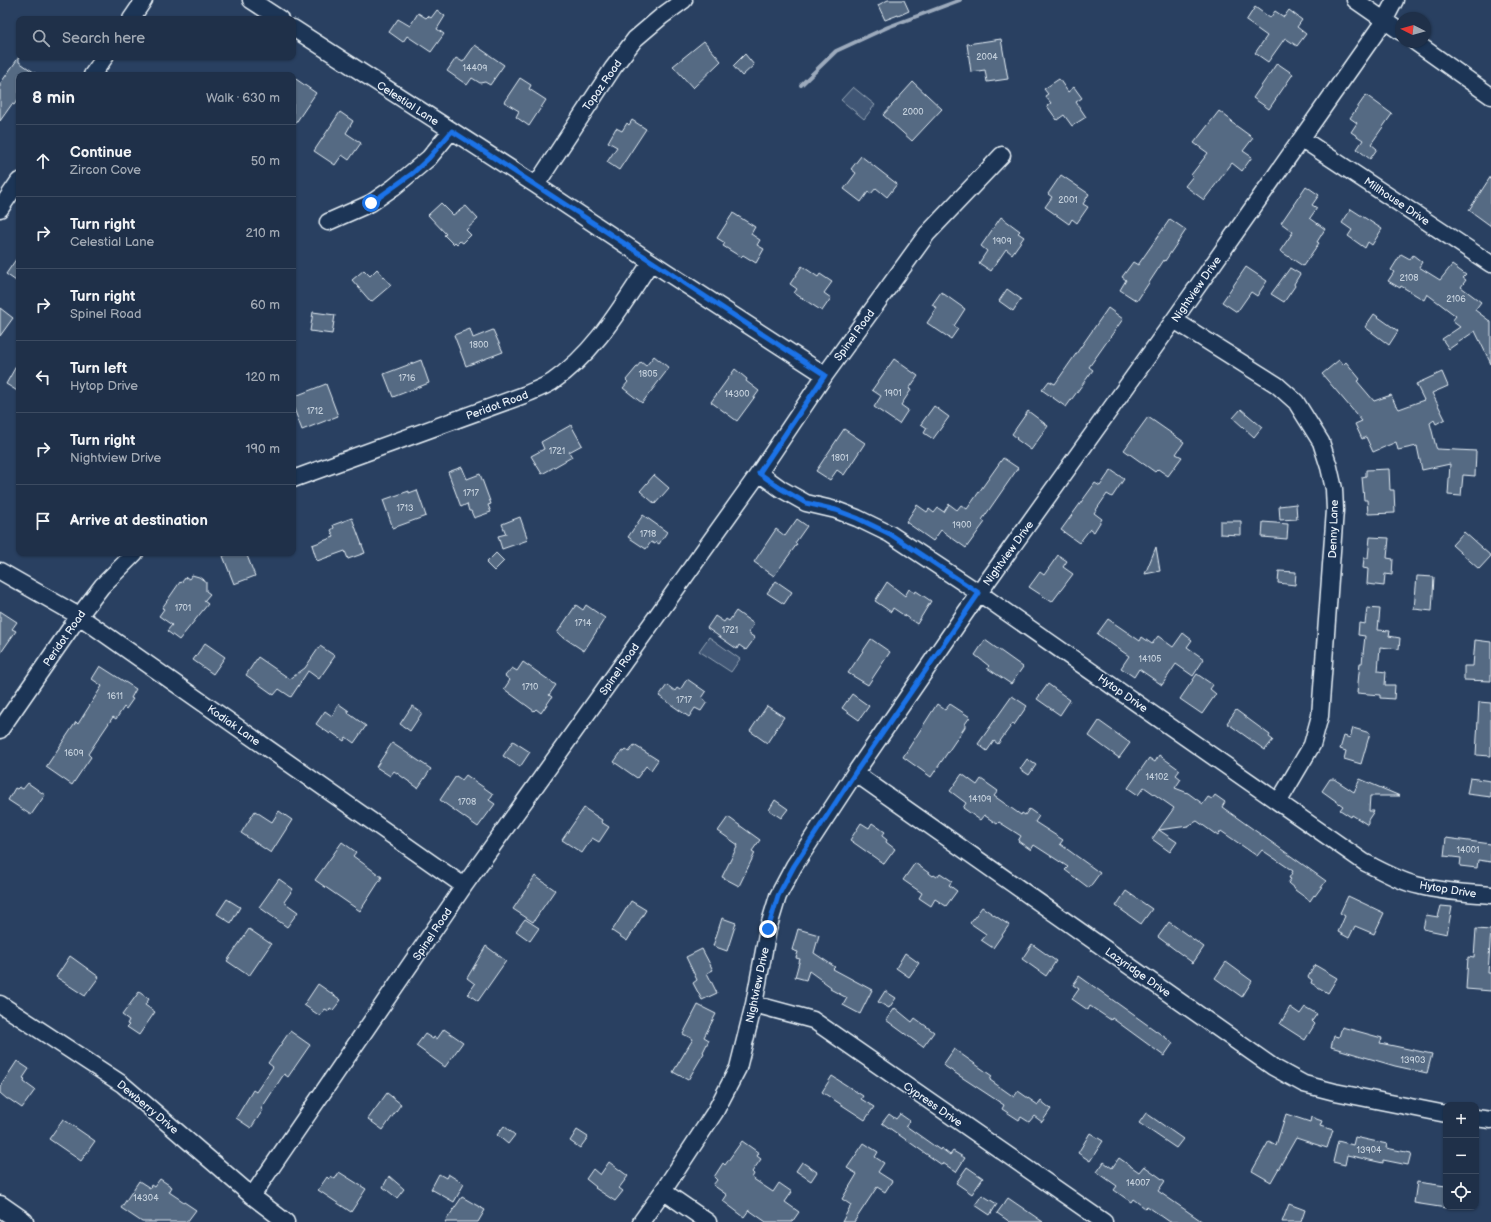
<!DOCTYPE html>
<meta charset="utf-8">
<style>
:root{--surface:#1f3049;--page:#273850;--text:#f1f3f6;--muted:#a1a9b4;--line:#3c4b61}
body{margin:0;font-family:"Balsamiq Sans",sans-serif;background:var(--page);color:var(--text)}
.controls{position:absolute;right:12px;bottom:12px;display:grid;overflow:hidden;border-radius:8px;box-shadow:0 1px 3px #0004}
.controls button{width:36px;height:36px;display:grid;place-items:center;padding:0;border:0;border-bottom:1px solid var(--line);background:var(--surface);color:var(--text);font:20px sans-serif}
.compass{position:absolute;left:1395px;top:12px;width:36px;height:36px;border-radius:50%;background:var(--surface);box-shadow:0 1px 3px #0004;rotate:276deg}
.stop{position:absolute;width:12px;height:12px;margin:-9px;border:3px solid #1a73e8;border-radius:50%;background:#fff}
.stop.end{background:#1a73e8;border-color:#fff;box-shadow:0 1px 4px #0008}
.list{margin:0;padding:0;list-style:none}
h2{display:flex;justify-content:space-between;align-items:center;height:52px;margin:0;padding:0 16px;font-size:17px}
h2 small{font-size:13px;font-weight:400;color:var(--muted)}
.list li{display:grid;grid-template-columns:26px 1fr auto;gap:12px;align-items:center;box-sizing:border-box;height:72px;padding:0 16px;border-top:1px solid var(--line)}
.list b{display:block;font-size:15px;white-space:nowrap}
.list p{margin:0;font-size:13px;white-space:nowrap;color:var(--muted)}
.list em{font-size:13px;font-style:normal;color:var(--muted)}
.icon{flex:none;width:22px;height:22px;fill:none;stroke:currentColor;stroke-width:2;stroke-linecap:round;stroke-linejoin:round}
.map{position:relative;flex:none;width:1491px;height:1222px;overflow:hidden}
.search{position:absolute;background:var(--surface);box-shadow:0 1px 3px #0004;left:16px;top:16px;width:280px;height:44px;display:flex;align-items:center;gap:10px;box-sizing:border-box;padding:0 14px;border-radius:8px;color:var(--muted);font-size:15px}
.panel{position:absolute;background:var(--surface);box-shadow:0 1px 3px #0004;left:16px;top:72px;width:280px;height:484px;border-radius:8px}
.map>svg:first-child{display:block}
</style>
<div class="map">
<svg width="1491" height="1222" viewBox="0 0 1491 1222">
<rect width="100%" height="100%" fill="#294061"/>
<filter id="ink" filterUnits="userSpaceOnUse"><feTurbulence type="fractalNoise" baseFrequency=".025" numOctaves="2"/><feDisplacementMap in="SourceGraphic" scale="8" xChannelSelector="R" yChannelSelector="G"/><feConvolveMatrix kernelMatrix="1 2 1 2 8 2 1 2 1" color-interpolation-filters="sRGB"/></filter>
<g filter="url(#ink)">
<!-- green -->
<path fill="#415774" stroke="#94a4b6" d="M853 87 875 105 864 119 841 100Z
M709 637 740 659 731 672 699 651Z"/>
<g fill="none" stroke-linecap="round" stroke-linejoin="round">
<!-- stream -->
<path stroke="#9dabbd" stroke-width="4" d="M801 85 836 51 888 27 960 0"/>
</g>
<!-- building -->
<path fill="#556a83" stroke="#e8f1f8" d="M888 0H904L909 11 898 16V15L885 20 878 5Z
M1255 7 1270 18 1275 11 1284 17 1289 10 1302 20 1297 27 1306 34 1297 46 1285 38 1268 62 1255 53 1267 36 1246 21Z
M437 10 445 16 437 29 444 34 431 52 407 36 403 42 389 32 398 19 410 26 418 13 426 18 428 16 431 18Z
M1001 39 1008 79 987 82 985 70 971 72 967 44Z
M704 41 721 61 693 88 673 66Z
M475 45 504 65 490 85 485 82 480 83 472 78 467 85 447 71 456 58 463 62Z
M745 54 754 65 742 76 733 66Z
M19 57V62L38 75H19V98L14 105 12 104 0 121V84Z
M1277 63 1293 74 1269 109 1253 98Z
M293 77 316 93 293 127Z
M520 78 531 85 529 89 546 100 529 126 516 117 519 111 504 102Z
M1059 79 1068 92 1074 87 1082 98 1076 102 1086 117 1072 126 1064 115 1057 120 1047 106 1051 103 1045 96 1048 94 1044 89Z
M913 82 942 109 912 141 883 115Z
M1366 95 1392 114 1371 144 1377 149 1370 159 1357 149 1363 140 1351 132 1357 123 1350 118Z
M1219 111 1232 121 1231 122 1253 138 1243 151 1252 157 1242 171 1232 163 1204 200 1185 186 1193 176 1191 175 1208 153 1194 143Z
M340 112 353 121 346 133 361 143 349 160 342 155 335 165 314 151Z
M632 120 646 129 619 170 607 162 617 147 608 142 616 128 622 131 627 123 629 125Z
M861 156 897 184 887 197 876 188 871 194 868 192 861 202 844 189 856 173 851 169Z
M1061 175 1089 194 1083 204 1088 207 1077 223 1072 219 1069 224 1045 207 1052 197 1048 194Z
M1491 176V226L1469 210Z
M1306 186 1319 195 1312 205 1317 208 1310 218 1325 229 1317 242 1319 243 1303 266 1280 251 1293 232 1281 223Z
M441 203 453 215 466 206 478 219 466 230 471 235 463 243 460 241 457 244 455 242 453 244 444 235 446 234 428 215Z
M1351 209 1382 229 1372 245 1368 242 1365 248 1348 236 1352 230 1342 223Z
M733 213 755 227 751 234 760 240 757 245 764 249 756 263 743 255 741 257 723 246 725 243 717 238Z
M1001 217 1020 231 1018 233 1024 237 1012 254 1006 249 991 271 979 263 987 251 981 246Z
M1170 219 1186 230 1165 261 1164 260 1137 301 1120 290 1126 280 1122 277 1133 262 1138 265Z
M1401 254 1410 259 1413 255 1422 262 1419 267 1440 280 1452 265 1466 275 1463 278 1466 280 1461 287 1481 302 1475 310 1491 322V364L1475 331 1449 349 1442 339 1460 327 1452 321 1456 316 1427 294 1424 300 1401 286 1400 288 1388 281 1394 272 1391 270Z
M19 255V283L6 274Z
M802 266 818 277 820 274 832 282 824 293 831 298 822 311 794 293 797 289 790 284Z
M1246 267 1267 281 1257 296 1251 292 1237 312 1222 302Z
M1290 268 1300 274 1294 284 1295 286 1284 302 1271 294Z
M377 269 391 285 371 302 352 280 364 270 370 276Z
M1007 289 1021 299 1013 311 999 301Z
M941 292 965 309 954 326 958 329 951 339 927 323 937 308 932 305Z
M0 308 13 318 0 336Z
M1108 308 1123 319 1089 367 1093 370 1066 407 1042 390 1049 381 1055 384Z
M313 312 335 315 332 334 310 331Z
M1374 314 1398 331 1389 345 1365 327Z
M470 329 473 338 493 330 503 352 466 366 454 335Z
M654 356 669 368 642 403 623 388 628 382 626 380 641 362 646 366Z
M894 359 918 376 909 389 911 390 901 405 908 410 899 424 874 407 881 396 872 390Z
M421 360 429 383 393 397 384 374Z
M1339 360 1343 365 1346 362 1360 379 1357 381 1374 401 1391 395 1396 406H1397L1399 409 1424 400 1416 384 1442 372 1448 386 1432 393 1445 419 1436 424 1434 420 1430 423 1436 447 1437 449 1476 451 1475 476 1463 475 1461 496 1448 495 1450 464 1422 470 1417 446 1398 450 1396 442 1373 452 1366 437 1362 439 1355 424 1362 421 1322 374Z
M19 361V392L6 384Z
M735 369 747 379 746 381 759 391 737 421 711 402Z
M326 384 338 416 302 430 293 406V397Z
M934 406 949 417 933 439 924 433 927 428 921 424Z
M1241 409 1262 427 1254 437 1233 418Z
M1028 411 1048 426 1031 450 1016 439 1017 438 1012 434Z
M1148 417 1184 442 1176 454 1182 457 1168 476 1158 469 1155 472 1124 450Z
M571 425 582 445 569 452 572 457 542 474 531 456 544 449 541 442Z
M844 429 865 443 844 475 837 470 830 480 816 471Z
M1003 458 1018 468 982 520 985 522 966 548 941 530 933 541 906 522 917 505 927 512 929 509 934 513 938 508 944 512 949 504 957 510 961 505 967 509Z
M462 467 467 479 480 474 491 504 488 505 491 512 474 518 471 511H469L467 504 461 507 448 472Z
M1389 469 1390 490H1394L1395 513 1368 514 1367 500H1364L1362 477 1366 476V470Z
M1111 470 1124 479 1112 497 1107 494 1094 513 1102 519 1094 532 1090 529 1079 543 1061 530 1095 483 1100 486Z
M654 475 669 488 655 504 640 491Z
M417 490 426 516 393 528 383 500 409 491V493Z
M1296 504 1297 519 1280 520 1279 506Z
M643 515 667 532 659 544 656 542 655 544 651 542 646 549 628 537Z
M520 517 528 540 502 549 498 536 506 534 502 524Z
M352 518 365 553 348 559 345 551 317 561 312 545 334 537 331 530 334 528 333 525Z
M797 519 807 526 795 543 797 544 774 576 754 562 776 529 785 536Z
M1220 521H1241V535L1220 534Z
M1263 522 1288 524 1287 539 1262 537Z
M1464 532 1491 556 1479 569 1452 545Z
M1370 537 1389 538 1387 558 1393 559 1392 575 1385 574 1384 586 1367 584 1368 569 1363 568 1364 558H1368Z
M1156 547 1160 571 1145 574Z
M229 553H246L255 576 234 584 223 556Z
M496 553 504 561 494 571 486 563Z
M1058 555 1067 561 1063 567 1073 574 1052 602 1029 587 1040 572 1044 575Z
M1279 571 1296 572 1295 585 1278 583Z
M192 575 199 577 206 582V591L210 594 204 601 208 604 179 640 167 631 172 625 159 616 164 609 162 608 180 582 181 583 186 577 189 579Z
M1417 576 1434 577 1432 611 1414 609Z
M776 581 792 592 784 604 767 593Z
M887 582 905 596 909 589 915 593 916 591 931 601 917 624 893 608 891 612 875 601Z
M576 605 583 610 586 605 605 618 584 651 557 633Z
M1367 608 1380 609 1378 630 1390 631 1389 636 1400 638 1399 649 1380 647 1378 671 1386 672 1385 685H1395L1394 699 1380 698V695L1357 693 1360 663H1362L1365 636 1358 635 1359 623 1365 624Z
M0 611 17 622 12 629 16 631 0 654Z
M736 611 754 624 748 633 755 638 746 650 739 645 737 649 707 628 715 616 724 622 726 619 729 621Z
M1108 619 1140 641 1142 637 1152 644 1158 636 1173 647 1183 633 1192 640 1187 647 1204 659 1193 676 1176 664 1162 685 1139 669 1134 677 1121 668 1129 656 1097 634Z
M871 639 890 652 868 685 848 673Z
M985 640 1023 667 1011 684 987 668 989 666 975 655Z
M1475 640 1491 642V681L1464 680V666H1473Z
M205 643 225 657 213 674 193 660Z
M320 646 335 656 319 679 308 671 291 697 279 689 274 695 246 675 258 657 290 679 305 668Z
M523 662 556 685 549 695 552 697 541 713 536 709 534 711 504 689 510 680 505 676 512 668 517 671Z
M100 666 136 689 131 698 133 699 126 709 124 707 116 719 113 717 88 754 91 757 72 785 46 767 76 722 78 724 102 686 92 679Z
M1197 674 1213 685 1210 689 1216 694 1202 714 1180 699Z
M687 679 706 692 702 698 707 702 701 711 695 708 689 717 659 696 667 685 675 691 677 688 680 690Z
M1048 684 1070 700 1060 715 1037 699Z
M852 694 869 706 859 720 842 708Z
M1012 696 1027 706 1014 725 1013 723 998 744 994 741 987 751 978 744Z
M1479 702 1491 703V756L1476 755Z
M339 704 349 711 348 713 366 726 354 743 346 737 344 741 331 732 330 734 316 724 325 711 332 716Z
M937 704 945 710 950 704 970 717 965 724V727L931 777 903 757Z
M412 706 422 713 410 731 400 724Z
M767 706 784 717 767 743 750 731Z
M1236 710 1270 735 1269 737 1273 740 1265 750 1227 723Z
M1099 721 1130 743 1119 758 1089 736Z
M1353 728 1370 733 1361 764 1344 759 1346 751 1340 749 1344 736 1350 738Z
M513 741 530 752 520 767 503 756Z
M392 743 431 769 418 788 394 771 390 776 376 767Z
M634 745 658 760 651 770 646 766 637 778 614 762 622 751 624 752 626 750 629 752Z
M1159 755 1180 770 1176 775 1181 779 1175 788 1188 793 1203 804 1208 797 1212 799 1215 795 1225 802 1222 807 1326 881 1315 896 1314 895 1310 901 1295 890V889L1288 883 1291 879 1289 878 1293 871 1262 850 1257 856 1221 831 1218 836 1197 821 1188 826 1159 830 1177 842 1170 852 1152 839 1174 808 1144 787 1138 795 1128 788 1149 758 1155 762Z
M1027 759 1036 765 1029 775 1020 769Z
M962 774 977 785 981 779 998 791 994 796 1021 815 1022 813 1025 815 1029 809 1039 816 1035 822 1063 840 1060 844 1100 873 1089 888 1065 870 1068 867 1034 845 1031 850 1018 841 1021 836 999 822 997 824 984 815 980 820 963 808 966 803 950 791Z
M466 775 493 794 489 800 495 804 478 827 440 800 456 776 462 780Z
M1470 778 1491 781V797L1467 794Z
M1330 779H1334L1354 792 1360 779 1400 796H1370L1369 811H1374L1368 820V825L1352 815 1351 817 1340 810 1343 806 1322 791Z
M28 783 45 795 31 815 8 800 15 788 17 789 19 787 23 789Z
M775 800 788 809 781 818 769 810Z
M584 808 602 820 601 822 609 827 599 842 592 838 582 853 562 840Z
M255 811 272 822 279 811 292 820 271 853 241 833Z
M728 817 760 840 752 851 755 853 739 886 722 877 738 845 718 831Z
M861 823 869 828 872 823 885 832 882 836 887 840 886 842 895 849 884 864 850 840Z
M1446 838 1491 844V862L1478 860 1477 868 1460 866 1461 858 1444 856Z
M342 842 356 852 353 856 382 877 360 911 315 880Z
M915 863 933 876 934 875 937 877 940 873 952 881 949 885 957 891 946 906 935 899 931 906 919 898 922 893 903 880Z
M535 876 555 890 533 922 513 909Z
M279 879 293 889 284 902 298 912 287 927 259 907Z
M1126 891 1152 909 1141 924 1116 906Z
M1348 896 1384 913 1374 934 1355 926 1349 938 1338 932 1345 916 1340 913Z
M227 899 240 907 231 923 217 914Z
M631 901 646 910 627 941 612 931Z
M1441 906 1452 907 1447 934 1423 929 1426 915 1438 917Z
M982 907 1009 925 993 948 981 940 986 934 970 923Z
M722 918 736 923 727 951 713 946Z
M525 919 539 928 530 941 516 931Z
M1169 922 1204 947 1193 963 1158 937Z
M249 929 271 944 249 976 227 961Z
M798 929 819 935 814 953 835 967 833 969 872 990 860 1014 843 1005 847 998 830 989 831 987 809 971 806 980 795 977 800 959 796 958 798 952 792 950Z
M1476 929 1491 930 1488 973H1491V991L1466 989 1468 957 1474 958Z
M1032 944 1056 961 1046 976 1022 959Z
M486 946 506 961 478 1001 468 994 475 984 467 978Z
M702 949 713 970 707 973 717 993 702 1000 693 983 697 980 686 957Z
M905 953 919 963 909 977 896 968Z
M70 956 99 977 85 996 56 977Z
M1226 962 1252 981 1242 997 1215 978Z
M1315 965 1337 978 1328 993 1311 983 1312 980 1308 977Z
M1079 976 1173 1043 1164 1056 1112 1018 1111 1020 1090 1006 1088 1010 1072 999 1079 989 1073 985Z
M318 984 341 1000 333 1010 330 1008 329 1011 325 1009 320 1016 304 1005Z
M885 991 896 998 889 1008 878 1002Z
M139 992 149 999 145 1005 155 1012 139 1035 127 1027 129 1025 127 1024 129 1020 122 1015Z
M698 1005 716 1014 704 1037 709 1040 703 1052 704 1053 688 1080 673 1072 693 1039 683 1034Z
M1290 1007 1300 1014 1305 1007 1317 1014 1312 1021 1315 1024 1305 1040 1280 1024Z
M895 1008 912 1022 915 1018 934 1032 923 1047 886 1020Z
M1342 1027 1382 1038 1380 1043 1432 1054 1427 1073 1395 1066 1331 1047 1334 1036 1339 1037Z
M444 1029 463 1042 445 1067 416 1046 425 1034 433 1039 434 1037 437 1039Z
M290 1031 310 1045 288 1077 284 1074 261 1109 263 1110 251 1128 236 1118 253 1090 256 1092 273 1067 268 1063Z
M954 1049 992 1076 990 1080 1014 1097 1018 1091 1038 1105 1041 1101 1051 1109 1042 1122 1034 1116 1029 1122 1021 1117 1019 1120 1002 1109 1004 1105 943 1065Z
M17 1061 29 1069 23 1078 25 1079 24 1082 35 1090 22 1108 9 1099H7L0 1093V1087Z
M832 1076 863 1096 861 1099 874 1107 865 1120 822 1092Z
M387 1093 401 1104 383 1130 368 1119Z
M1146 1113 1183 1139 1176 1148 1139 1123Z
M889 1114 896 1119 900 1114 910 1121 906 1126 940 1150 941 1148 950 1155 953 1151 965 1158 956 1172 943 1163 942 1165 882 1123Z
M1286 1114 1310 1122 1311 1117 1322 1121 1320 1126 1333 1130 1327 1148 1296 1138 1271 1182 1252 1171 1269 1141 1276 1145Z
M63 1119 95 1141 81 1161 49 1139Z
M504 1126 515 1135 508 1144 497 1135Z
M577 1130 588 1137 580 1148 570 1141Z
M1090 1133 1103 1141 1090 1161 1078 1153Z
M1355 1137 1387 1144 1386 1148 1411 1153 1408 1165 1383 1160V1163L1347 1155 1345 1165 1333 1162 1338 1141 1353 1145Z
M742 1141 759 1153 757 1156 761 1159 752 1172 754 1174 752 1178 773 1192 779 1183 792 1192 785 1202 799 1212 792 1222H766L749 1210 744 1217 723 1201 727 1195 713 1185 717 1180 714 1177 723 1163 725 1165Z
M864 1143 878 1152 875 1157 884 1163 878 1172 892 1181 885 1192 877 1187 854 1222H842L851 1205 842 1199 857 1174 847 1168Z
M1119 1158 1139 1172 1144 1166 1165 1181 1158 1191 1203 1222H1170L1147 1206 1145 1208 1133 1199 1131 1202 1114 1190 1117 1186 1097 1172 1104 1162 1112 1168Z
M609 1162 628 1176 619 1188 623 1191 615 1201 595 1188 596 1187 586 1179 593 1169 600 1175Z
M802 1162 817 1172 811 1181 796 1171Z
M967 1167 983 1178 972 1194 956 1183Z
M339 1172 366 1189 351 1212 318 1190 327 1177 329 1179 331 1176 335 1179Z
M439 1174 446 1178 448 1174 464 1184 454 1202 431 1189Z
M389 1176 404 1189 397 1198 383 1187Z
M160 1179 172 1187 169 1192 196 1210 187 1222H142L121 1208 139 1181 150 1188 151 1185 154 1187Z
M1417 1182 1446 1186V1208L1414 1203Z
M982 1195 997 1204 990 1215 975 1205Z
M462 1197 485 1210 478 1222H445Z
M1008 1198 1043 1222H1010L997 1213Z
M1289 1204 1305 1210 1301 1222H1282Z"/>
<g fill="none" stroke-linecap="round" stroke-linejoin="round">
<!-- minor casing -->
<g stroke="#e8f1f8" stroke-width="19">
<path id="minor" d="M251 0 280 19
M1355 0 1401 32
M131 19 144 0
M293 28 536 185 651 262 825 375
M1415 42 1491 96
M92 75 105 57
M1302 139 1491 264
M536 185 613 68 635 39 662 16 684 0
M0 209 19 181
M328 222 371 203 394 187 429 158 451 131
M1174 320 1277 385 1296 402 1321 442 1329 467 1334 489 1335 510 1320 716 1312 745 1279 801
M759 473 781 489 806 503 836 510 857 518 890 534 979 593 1364 862C1382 871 1401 882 1420 886 1444 892 1468 893 1491 895
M293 479 524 395C533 391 544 387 552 382 596 352 622 305 651 262
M0 571 79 616 464 886
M0 730 79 616 102 586 135 553
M855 773 1273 1067 1304 1084 1335 1092 1446 1114
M0 1004 122 1084 252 1196 286 1222
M754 1004 813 1020 1104 1222
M1476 1118 1491 1120
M663 1191 708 1222
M252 1196 464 886 759 473 825 375 927 234 1002 155
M641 1222 663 1191 715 1112 738 1068 754 1004 768 929 778 896 794 866 855 773 979 593 1174 320 1384 21 1395 0"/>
</g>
<!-- major casing -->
<g stroke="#e8f1f8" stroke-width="23">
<path id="major" d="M0 1206 23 1222"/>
</g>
<!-- minor -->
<use href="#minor" stroke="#1d3557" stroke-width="16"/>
<!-- major -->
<use href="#major" stroke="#1d3557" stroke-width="20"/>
</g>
</g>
<g fill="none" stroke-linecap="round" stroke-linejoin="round" filter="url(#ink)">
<!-- route -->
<path stroke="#1a73e8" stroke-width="5" d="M371 203 413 173 429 158 452 131C577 211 700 294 825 375L759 473 780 488 806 503 836 510 857 518 890 534 979 593 855 773 794 866 778 896 768 929"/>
</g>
<g text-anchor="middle" stroke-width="3" stroke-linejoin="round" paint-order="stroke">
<!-- number labels -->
<g font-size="9" fill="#c3cfdb">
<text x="987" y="60">2004</text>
<text x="475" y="71">14409</text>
<text x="913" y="115">2000</text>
<text x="1068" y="203">2001</text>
<text x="1002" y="244">1909</text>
<text x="1409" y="281">2108</text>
<text x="1456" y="302">2106</text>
<text x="479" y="348">1800</text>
<text x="648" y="377">1805</text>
<text x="407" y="381">1716</text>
<text x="893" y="396">1901</text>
<text x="737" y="397">14300</text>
<text x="315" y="414">1712</text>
<text x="557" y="454">1721</text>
<text x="840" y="461">1801</text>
<text x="471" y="496">1717</text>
<text x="405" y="511">1713</text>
<text x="962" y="528">1900</text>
<text x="648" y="537">1718</text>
<text x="183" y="611">1701</text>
<text x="583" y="626">1714</text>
<text x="730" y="633">1721</text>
<text x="1150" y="662">14105</text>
<text x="530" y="690">1710</text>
<text x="115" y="699">1611</text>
<text x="684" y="703">1717</text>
<text x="74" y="756">1609</text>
<text x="1157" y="780">14102</text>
<text x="980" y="802">14109</text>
<text x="467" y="805">1708</text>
<text x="1468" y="853">14001</text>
<text x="1413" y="1063">13903</text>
<text x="1369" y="1153">13904</text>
<text x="1138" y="1186">14007</text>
<text x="146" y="1201">14304</text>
</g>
<!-- street labels -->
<g font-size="11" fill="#e8f1f8" stroke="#1d3557">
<text transform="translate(602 85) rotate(-55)" y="4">Topaz Road</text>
<text transform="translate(408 103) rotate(33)" y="4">Celestial Lane</text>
<text transform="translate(1397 201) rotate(34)" y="4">Millhouse Drive</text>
<text transform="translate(1196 289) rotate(-55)" y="4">Nightview Drive</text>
<text transform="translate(854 335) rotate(-54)" y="4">Spinel Road</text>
<text transform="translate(497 405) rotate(-20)" y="4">Peridot Road</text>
<text transform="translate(1333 529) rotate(-88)" y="4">Denny Lane</text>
<text transform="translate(1008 553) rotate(-54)" y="4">Nightview Drive</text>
<text transform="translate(64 638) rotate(-55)" y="4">Peridot Road</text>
<text transform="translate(619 669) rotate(-55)" y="4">Spinel Road</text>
<text transform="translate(1123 693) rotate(35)" y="4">Hytop Drive</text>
<text transform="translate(234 725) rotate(35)" y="4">Kodiak Lane</text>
<text transform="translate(1448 889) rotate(9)" y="4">Hytop Drive</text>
<text transform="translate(432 934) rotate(-56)" y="4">Spinel Road</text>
<text transform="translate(1138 972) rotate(35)" y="4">Lazyridge Drive</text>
<text transform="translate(757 985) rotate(-78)" y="4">Nightview Drive</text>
<text transform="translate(933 1104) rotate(35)" y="4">Cypress Drive</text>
<text transform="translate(148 1107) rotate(40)" y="4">Dewberry Drive</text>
</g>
</g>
</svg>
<div class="controls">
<button>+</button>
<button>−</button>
<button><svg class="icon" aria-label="locate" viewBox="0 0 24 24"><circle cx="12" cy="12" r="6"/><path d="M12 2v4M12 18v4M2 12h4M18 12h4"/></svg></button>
</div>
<svg class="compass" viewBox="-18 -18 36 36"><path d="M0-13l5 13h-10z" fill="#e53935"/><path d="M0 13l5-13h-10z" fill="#a1a9b4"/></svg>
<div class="stop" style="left:371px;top:203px"></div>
<div class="stop end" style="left:768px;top:929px"></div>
<div class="search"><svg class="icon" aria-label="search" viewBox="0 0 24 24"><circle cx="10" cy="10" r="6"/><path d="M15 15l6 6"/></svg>Search here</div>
<section class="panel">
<h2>8 min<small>Walk · 630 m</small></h2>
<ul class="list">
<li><svg class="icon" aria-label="ahead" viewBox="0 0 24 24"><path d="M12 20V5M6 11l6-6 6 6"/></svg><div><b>Continue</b><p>Zircon Cove</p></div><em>50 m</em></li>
<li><svg class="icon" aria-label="right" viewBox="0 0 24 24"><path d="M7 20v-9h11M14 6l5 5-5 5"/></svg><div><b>Turn right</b><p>Celestial Lane</p></div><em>210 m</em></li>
<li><svg class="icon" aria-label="right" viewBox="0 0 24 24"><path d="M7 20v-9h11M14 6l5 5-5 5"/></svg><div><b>Turn right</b><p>Spinel Road</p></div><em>60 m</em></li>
<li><svg class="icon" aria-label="left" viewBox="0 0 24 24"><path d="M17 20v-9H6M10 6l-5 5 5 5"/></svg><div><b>Turn left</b><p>Hytop Drive</p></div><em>120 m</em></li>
<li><svg class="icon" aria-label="right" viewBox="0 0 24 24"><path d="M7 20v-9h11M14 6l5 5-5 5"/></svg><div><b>Turn right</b><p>Nightview Drive</p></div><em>190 m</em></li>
<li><svg class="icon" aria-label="arrive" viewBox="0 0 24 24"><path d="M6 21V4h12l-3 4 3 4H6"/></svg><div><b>Arrive at destination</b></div></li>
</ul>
</section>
</div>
